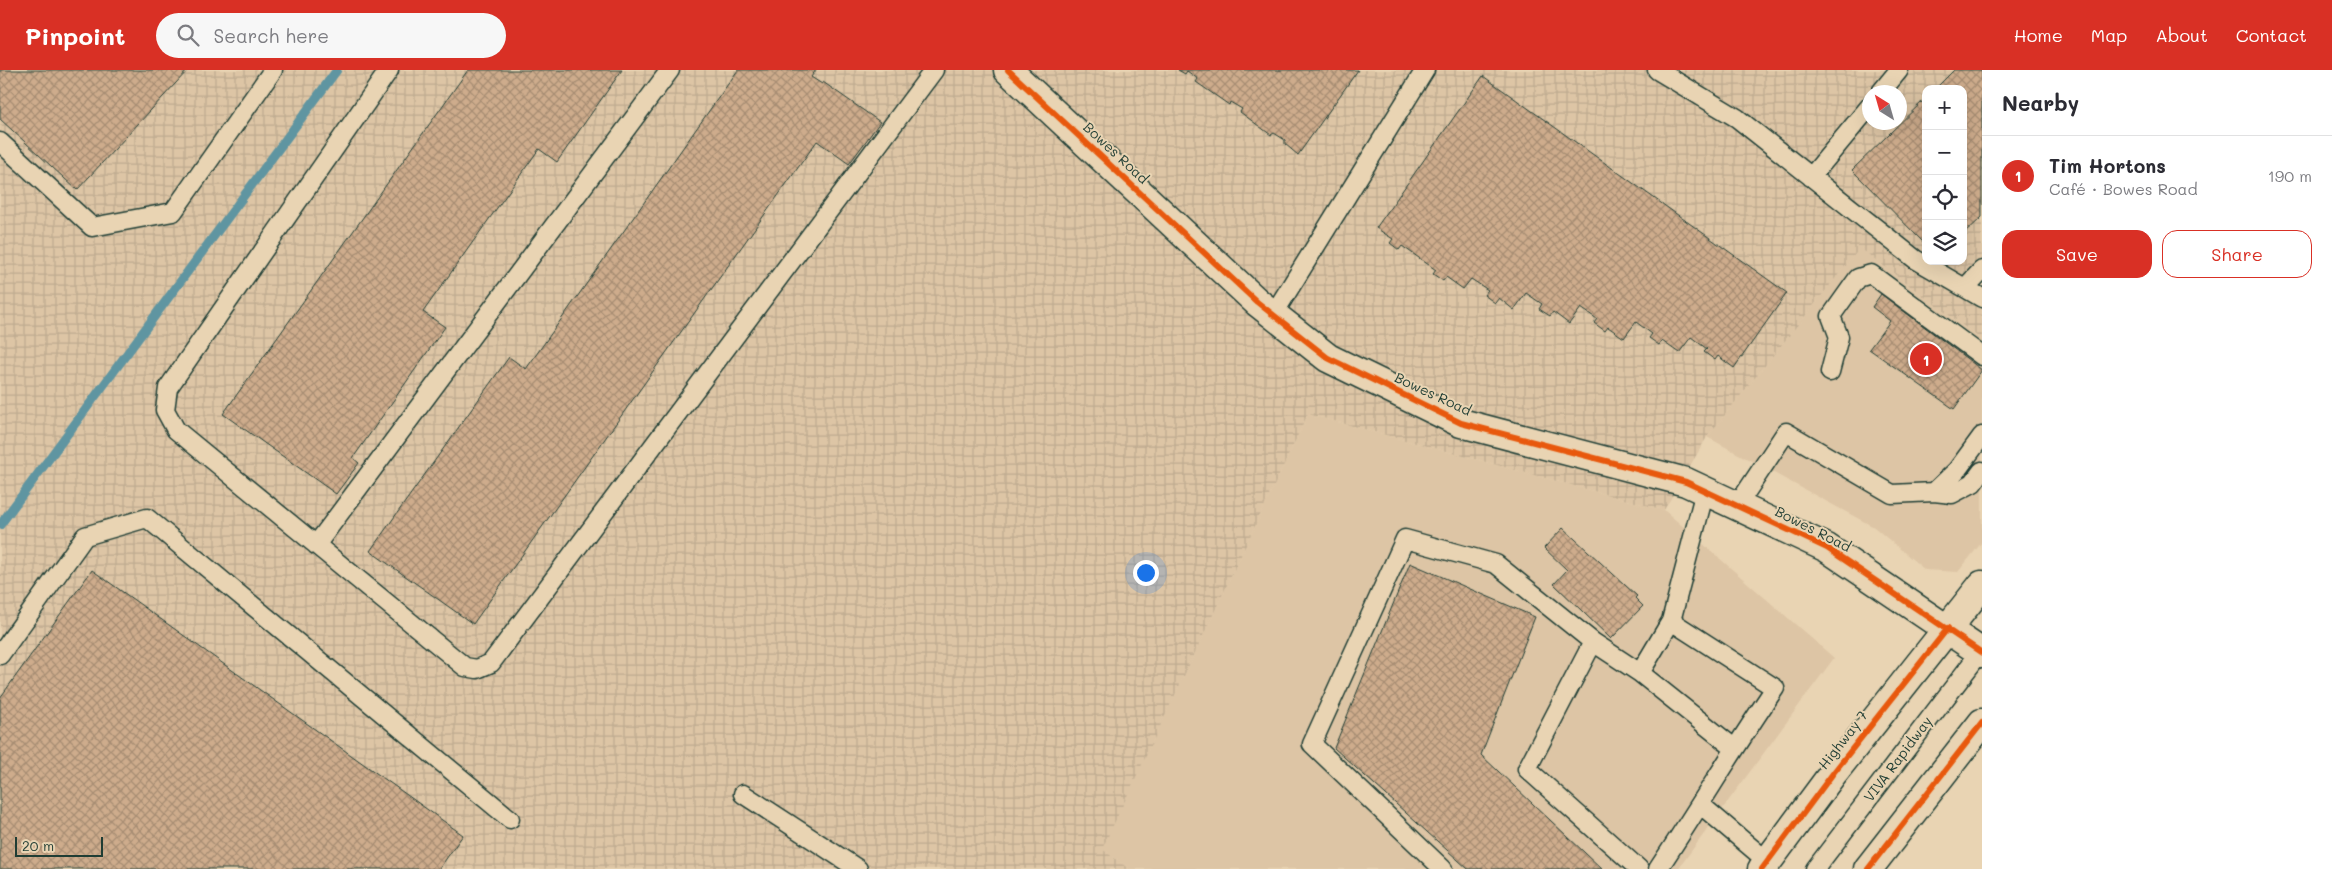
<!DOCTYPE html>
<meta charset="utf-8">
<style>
:root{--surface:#fff;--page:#f7f7f7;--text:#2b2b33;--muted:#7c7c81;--line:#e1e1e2;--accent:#d93025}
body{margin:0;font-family:Mali,sans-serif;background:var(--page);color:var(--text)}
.controls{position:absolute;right:15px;top:15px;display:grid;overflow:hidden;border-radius:10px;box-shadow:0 5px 20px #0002}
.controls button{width:45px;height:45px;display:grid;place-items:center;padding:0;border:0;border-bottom:1px solid var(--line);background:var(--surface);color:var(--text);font:25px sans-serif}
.compass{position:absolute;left:1862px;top:15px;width:45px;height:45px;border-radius:50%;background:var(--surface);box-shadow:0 5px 20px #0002;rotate:323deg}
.scale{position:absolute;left:15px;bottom:12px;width:88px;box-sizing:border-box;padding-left:5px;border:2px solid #1f3d34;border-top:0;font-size:14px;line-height:18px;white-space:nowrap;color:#1f3d34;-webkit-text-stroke:4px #e9d4b3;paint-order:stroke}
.you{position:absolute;left:1145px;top:502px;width:18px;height:18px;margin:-12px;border:4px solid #fff;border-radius:50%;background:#1a73e8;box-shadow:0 0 0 8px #1a73e833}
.badge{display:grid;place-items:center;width:32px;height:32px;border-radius:50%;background:var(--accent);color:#fff;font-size:16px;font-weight:700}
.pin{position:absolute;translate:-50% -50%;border:2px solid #fff;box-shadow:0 1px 5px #0006}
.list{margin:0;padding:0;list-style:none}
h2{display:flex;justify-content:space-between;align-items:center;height:65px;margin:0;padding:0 20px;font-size:21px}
h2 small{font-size:16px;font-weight:400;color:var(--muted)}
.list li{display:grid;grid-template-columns:32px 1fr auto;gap:15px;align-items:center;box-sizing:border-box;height:80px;padding:0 20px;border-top:1px solid var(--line)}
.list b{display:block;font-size:19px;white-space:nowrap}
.list p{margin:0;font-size:16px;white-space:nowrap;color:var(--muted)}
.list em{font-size:16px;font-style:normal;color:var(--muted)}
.actions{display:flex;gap:10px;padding:15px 20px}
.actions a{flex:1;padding:11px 0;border:1px solid var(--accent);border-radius:15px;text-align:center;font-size:18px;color:var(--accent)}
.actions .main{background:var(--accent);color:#fff}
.icon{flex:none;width:28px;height:28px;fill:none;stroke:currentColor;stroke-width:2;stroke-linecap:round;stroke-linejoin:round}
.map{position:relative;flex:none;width:1982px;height:799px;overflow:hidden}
header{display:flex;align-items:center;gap:30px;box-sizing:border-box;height:70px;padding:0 25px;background:var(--accent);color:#fff}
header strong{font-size:24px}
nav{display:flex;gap:28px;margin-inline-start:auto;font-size:18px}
.search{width:350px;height:45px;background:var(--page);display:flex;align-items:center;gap:12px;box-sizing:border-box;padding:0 18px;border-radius:28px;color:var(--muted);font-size:19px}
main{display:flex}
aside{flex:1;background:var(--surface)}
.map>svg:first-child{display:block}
</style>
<header>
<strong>Pinpoint</strong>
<div class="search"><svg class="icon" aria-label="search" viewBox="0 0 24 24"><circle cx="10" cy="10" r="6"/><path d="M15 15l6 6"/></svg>Search here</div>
<nav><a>Home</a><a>Map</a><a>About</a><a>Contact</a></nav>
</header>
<main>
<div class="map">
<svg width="1982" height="799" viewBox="0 0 1982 799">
<defs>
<pattern id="industrial-grid" width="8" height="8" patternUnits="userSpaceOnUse" patternTransform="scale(1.25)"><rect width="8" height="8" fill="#ddc5a5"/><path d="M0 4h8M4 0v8" fill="none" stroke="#bdaa8f"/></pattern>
<pattern id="building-cross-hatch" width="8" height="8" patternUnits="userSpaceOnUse" patternTransform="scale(1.25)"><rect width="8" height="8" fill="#ceac8c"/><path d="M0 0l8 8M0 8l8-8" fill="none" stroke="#a78d73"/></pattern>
</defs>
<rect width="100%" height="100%" fill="#e9d4b3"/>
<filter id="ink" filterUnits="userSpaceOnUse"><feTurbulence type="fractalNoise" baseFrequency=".02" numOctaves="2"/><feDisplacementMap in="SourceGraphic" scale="10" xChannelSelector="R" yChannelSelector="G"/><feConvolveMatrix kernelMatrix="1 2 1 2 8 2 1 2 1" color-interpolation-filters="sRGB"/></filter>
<g filter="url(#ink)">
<!-- built -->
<path fill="#ddc5a5" d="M1860 177 1982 270V472L1958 502 1925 500 1874 457 1707 367Z
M1308 344 1664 440 1834 588 1678 799H1129L1101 779Z"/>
<!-- industrial -->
<path fill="url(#industrial-grid)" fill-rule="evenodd" d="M0 0H1982V270L1860 178 1707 367 1664 440 1308 344 1102 779 1129 799H0ZM1926 19H1963V191H1926ZM1870 22H1900V52H1870Z"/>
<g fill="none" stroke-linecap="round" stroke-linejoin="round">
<!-- stream -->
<path stroke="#5e95a1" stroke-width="9" d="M0 455 337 0"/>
</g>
<!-- building -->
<path fill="url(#building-cross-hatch)" stroke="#1f3d34" d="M0 0H188L77 120 0 49Z
M468 0H622L557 92 539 79 423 242 445 257 353 388 359 393 336 424 223 344Z
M738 0H816L811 7 822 14 823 12 880 52 849 94 817 71 473 554 370 481 509 287 526 299Z
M1178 0H1358L1298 85 1285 74V70L1274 63 1271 65 1240 42 1242 39 1230 32 1229 35 1196 12 1198 9 1187 1 1185 4Z
M1954 0H1982V147L1963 165V19H1935Z
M1483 6 1787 223 1734 298 1718 286 1715 290 1704 282 1707 279 1691 267 1679 283 1662 271 1659 275 1649 268 1652 264 1636 252 1624 268 1608 257 1605 261 1594 253 1597 249 1581 238 1569 254 1553 242 1550 246 1539 239 1542 234 1526 223 1514 240 1499 228 1495 233 1484 225 1488 220 1471 209 1463 219 1446 207 1443 211 1433 204 1436 200 1402 176 1399 180 1390 173 1393 169 1376 158Z
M1926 28V175L1852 100Z
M1881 224 1982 300 1954 339 1869 279 1890 251 1872 237Z
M1563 458 1637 526 1635 528 1643 536 1611 569 1554 514 1567 500 1544 478Z
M1410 493 1535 547 1481 685 1602 799H1468L1334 678Z
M92 500 463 765 439 799H0V628Z"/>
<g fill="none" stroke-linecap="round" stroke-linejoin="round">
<!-- service casing -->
<g stroke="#1f3d34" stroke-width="21">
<path id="service" d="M389 0 168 318 165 340 176 360 465 597 477 599 491 593 934 0
M1657 0 1737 48 1915 189 1982 228
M1881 22 1899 0
M0 72 92 157 173 142 273 0
M1811 107 1870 36
M1965 218 1982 200
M1273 245 1425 0
M1830 302 1839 267 1831 246 1858 208 1871 204 1982 286
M1934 422 1957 400 1982 366
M1737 436 1786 362 1892 424 1934 422 1952 424 1973 413 1982 401
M316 475 670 0
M0 585 85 466 147 448 510 749
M1640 603 1734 678
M743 724 858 799
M1701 735 1767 791
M1443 799 1312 674 1405 469 1496 494 1593 572
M1639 799 1527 699 1593 572 1640 603 1671 551 1705 421
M1658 799C1698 739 1734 678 1775 618L1671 551
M1815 799 1982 580"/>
</g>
<!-- tertiary casing -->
<g stroke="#1f3d34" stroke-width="31">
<path id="tertiary" d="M1008 0 1257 232 1328 288 1461 353 1686 412 1827 478 1982 583"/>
</g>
<!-- primary casing -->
<g stroke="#1f3d34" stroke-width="31">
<path id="primary" d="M1762 799 1834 702 1982 515
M1868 799 1982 653"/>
</g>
<!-- service -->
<use href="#service" stroke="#e9d4b3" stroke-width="18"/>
<!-- tertiary -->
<use href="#tertiary" stroke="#e9d4b3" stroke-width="28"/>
<!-- primary -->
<use href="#primary" stroke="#e9d4b3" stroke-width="28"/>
<!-- cycleway casing -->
<g stroke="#e9d4b3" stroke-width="9">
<path id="cycleway" d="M1008 0 1257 232 1328 288 1461 353 1686 412 1827 478 1982 583
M1762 799 1834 702 1948 558
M1868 799 1982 653"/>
</g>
<!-- cycleway -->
<use href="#cycleway" stroke="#e8590c" stroke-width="6"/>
</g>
</g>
<g text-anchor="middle" stroke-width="4" stroke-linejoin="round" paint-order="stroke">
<!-- street labels -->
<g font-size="14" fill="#1f3d34" stroke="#e9d4b3">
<text transform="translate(1116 83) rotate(43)" y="5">Bowes Road</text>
<text transform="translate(1433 324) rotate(25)" y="5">Bowes Road</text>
<text transform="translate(1813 459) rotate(27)" y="5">Bowes Road</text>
<text transform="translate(1843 670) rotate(-52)" y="5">Highway 7</text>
<text transform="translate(1898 689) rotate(-53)" y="5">VIVA Rapidway</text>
</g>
</g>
</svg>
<div class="controls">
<button>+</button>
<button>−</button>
<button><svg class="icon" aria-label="locate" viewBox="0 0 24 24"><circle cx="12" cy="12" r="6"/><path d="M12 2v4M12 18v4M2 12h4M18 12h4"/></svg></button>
<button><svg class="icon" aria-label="layers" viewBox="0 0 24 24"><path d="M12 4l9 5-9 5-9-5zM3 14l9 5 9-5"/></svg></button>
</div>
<svg class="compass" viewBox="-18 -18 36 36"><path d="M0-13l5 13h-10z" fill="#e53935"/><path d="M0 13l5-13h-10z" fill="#7c7c81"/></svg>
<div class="scale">20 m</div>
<div class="you"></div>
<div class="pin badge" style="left:1926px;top:289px">1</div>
</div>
<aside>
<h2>Nearby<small></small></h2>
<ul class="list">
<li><span class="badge">1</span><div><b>Tim Hortons</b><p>Café · Bowes Road</p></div><em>190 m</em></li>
</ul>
<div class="actions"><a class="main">Save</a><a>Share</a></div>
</aside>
</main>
